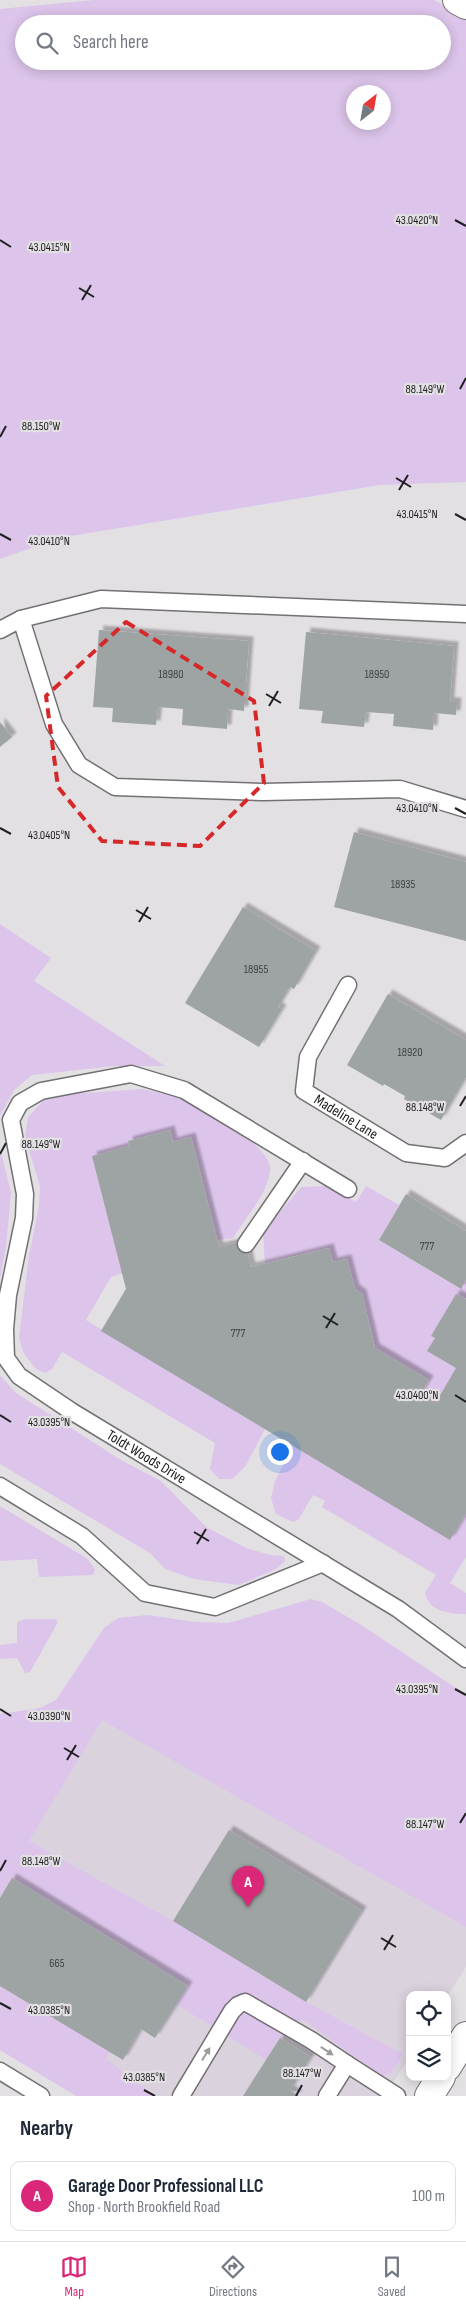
<!DOCTYPE html>
<meta charset="utf-8">
<style>
:root{--surface:#fff;--page:#f2f2f3;--text:#1f2937;--muted:#747a83;--line:#e0e1e3;--accent:#db2777}
body{margin:0;font-family:"Sofia Sans Condensed",sans-serif;background:var(--page);color:var(--text)}
.controls{position:absolute;right:15px;bottom:15px;display:grid;overflow:hidden;border-radius:10px;box-shadow:0 2px 12px #0003}
.controls button{width:45px;height:45px;display:grid;place-items:center;padding:0;border:0;border-bottom:1px solid var(--line);background:var(--surface);color:var(--text);font:25px sans-serif}
.compass{position:absolute;left:346px;top:85px;width:45px;height:45px;border-radius:50%;background:var(--surface);box-shadow:0 2px 12px #0003;rotate:31deg}
.you{position:absolute;left:279px;top:1451px;width:18px;height:18px;margin:-12px;border:4px solid #fff;border-radius:50%;background:#1a73e8;box-shadow:0 0 0 8px #1a73e833}
.badge{display:grid;place-items:center;width:32px;height:32px;border-radius:50%;background:var(--accent);color:#fff;font-size:16px;font-weight:700}
.pin{position:absolute;translate:-50% -41px;filter:drop-shadow(0 1px 2px #0008)}
.pin::after{content:'';position:absolute;top:26px;width:18px;height:15px;background:inherit;clip-path:polygon(0 0,100% 0,50% 100%)}
.list{margin:0;padding:0;list-style:none}
h2{display:flex;justify-content:space-between;align-items:center;height:65px;margin:0;padding:0 20px;font-size:21px}
h2 small{font-size:16px;font-weight:400;color:var(--muted)}
.list li{display:grid;grid-template-columns:32px 1fr auto;gap:15px;align-items:center;box-sizing:border-box;height:70px;margin:0 10px 10px;padding:0 10px;border:1px solid var(--line);border-radius:10px}
.list b{display:block;font-size:19px;white-space:nowrap}
.list p{margin:0;font-size:16px;white-space:nowrap;color:var(--muted)}
.list em{font-size:16px;font-style:normal;color:var(--muted)}
.icon{flex:none;width:28px;height:28px;fill:none;stroke:currentColor;stroke-width:2;stroke-linecap:round;stroke-linejoin:round}
.map{position:relative;flex:none;width:466px;height:2096px;overflow:hidden}
.search{position:absolute;background:var(--surface);box-shadow:0 2px 12px #0003;left:15px;right:15px;top:15px;height:55px;display:flex;align-items:center;gap:12px;box-sizing:border-box;padding:0 18px;border-radius:28px;color:var(--muted);font-size:19px}
.sheet{height:145px;background:var(--surface)}
nav{display:flex;justify-content:space-around;align-items:center;box-sizing:border-box;height:70px;border-top:1px solid var(--line);background:var(--surface);font-size:14px;color:var(--muted)}
nav a{display:grid;justify-items:center;gap:2px}
nav .on{color:var(--accent)}
.map>svg:first-child{display:block}
</style>
<div class="map">
<svg width="466" height="2096" viewBox="0 0 466 2096">
<defs>
<filter id="shadow"><feDropShadow dx="4.5" dy="-4.5" stdDeviation="1" flood-color="#0004"/></filter>
</defs>
<rect width="100%" height="100%" fill="#e3e0e4"/>
<!-- built -->
<path fill="#dad3de" d="M70 1685 466 1921V1967L447 1997V1995H410V2056L385 2096H134L0 2014V1800Z"/>
<!-- green -->
<path fill="#dcc4ea" fill-rule="evenodd" d="M94 0H434L466 18V482L380 485 59 538 0 559V9ZM24 24H442V61H24ZM354 92H384V122H354Z
M0 924 51 958 34 981 165 1066H115L32 1075 14 1090 0 1116V1148L11 1192 6 1247 0 1278Z
M143 1089C154 1092 166 1094 177 1098 198 1107 274 1145 270 1171 267 1195 245 1218 233 1238L217 1240 191 1138 173 1142 170 1130 128 1141 129 1146 123 1273 111 1277 86 1320 265 1429 245 1467 232 1479H219L210 1469 215 1443 62 1352 52 1369 45 1373 36 1369 24 1354 19 1338 29 1255 39 1206 40 1186 25 1137 28 1117 44 1100 71 1094Z
M326 1186 356 1202 366 1186 399 1205 379 1240 460 1289 466 1280V1299L456 1294 431 1336 435 1338 428 1351 456 1368 435 1404 420 1395 375 1348 362 1294 355 1289 347 1259 333 1262 329 1248 265 1263 263 1233 301 1187Z
M0 1375 16 1393 121 1460 161 1481 206 1527 246 1548 270 1555 284 1556 285 1561 276 1569 239 1585 194 1579 165 1569 150 1553 0 1464Z
M293 1446 450 1539 466 1514V1557L450 1583 466 1593V1614C450 1614 429 1612 425 1593L436 1575 322 1507 325 1501 313 1495 298 1520 293 1522 276 1514 271 1498 275 1481Z
M0 1506 88 1559 95 1569 93 1575 39 1577 37 1559 0 1561Z
M311 1599 322 1602 363 1626 466 1695V1927L102 1720 29 1841 173 1921 306 2002 403 2054 391 2073 382 2076 302 2019 280 2037 266 2060 146 1985 106 2059 155 2096H76L0 2050V1714L40 1708 56 1700 104 1628 118 1618 148 1615 195 1622 228 1623Z
M25 1619H55L58 1622 30 1672 25 1673 17 1658 0 1659V1645L17 1643V1622Z"/>
<!-- building -->
<path fill="#9ea4a3" filter="url(#shadow)" d="M99 630 249 641 244 711 228 709 227 729 182 725 183 709 158 707 156 725 112 722 113 708 93 707Z
M306 632 454 646 450 702H457L456 715 434 713 433 730 393 726 394 714 366 712 364 727 321 723 323 711 299 709Z
M0 722 12 737 0 747Z
M354 832 466 862V941L334 907Z
M243 907 316 951 294 989 290 987 278 1007 282 1009 259 1047 185 1003Z
M388 994 466 1040V1077L441 1120 404 1099 405 1096 384 1084 383 1086 347 1065Z
M170 1130 173 1142 191 1137 219 1247 236 1243 247 1251 251 1267 329 1248 333 1262 347 1259 355 1289 362 1294 375 1348 429 1380 420 1395 435 1404 456 1368 427 1351 435 1338 431 1336 456 1294 466 1299V1514L450 1540 101 1331 126 1289 92 1156 129 1146 128 1141Z
M406 1194 466 1231V1280L461 1289 379 1240Z
M229 1830 362 1911 306 2002 173 1921Z
M12 1878 188 1986 155 2038 141 2029 123 2060 0 1986V1898Z
M280 2038 311 2057 290 2090 299 2096H243Z"/>
<g fill="none" stroke-linecap="round" stroke-linejoin="round">
<!-- service casing -->
<g stroke="#727073" stroke-width="19">
<g id="service">
<path d="M21 619 54 724 79 765 115 787 263 792 400 789 466 809"/>
<path d="M0 630 21 619 101 599 466 614"/>
<path id="s1" d="M348 985 308 1057 304 1091 406 1153 445 1158 466 1143"/>
<path id="s2" d="M348 1189 184 1090 131 1074 41 1091 20 1103 11 1120 25 1194 24 1218 8 1295 5 1329 6 1358 19 1376 71 1411 398 1609 466 1659"/>
<path d="M246 1244 303 1161"/>
<path d="M0 1486 82 1536 145 1593 215 1607 323 1563"/>
<path d="M0 2071 41 2096"/>
<path d="M181 2096 232 2011 238 2005 245 2002 311 2040 347 2064"/>
<path d="M327 2096 347 2064 397 2096"/>
</g>
</g>
<!-- minor casing -->
<g stroke="#727073" stroke-width="30">
<path id="minor" d="M457 0 466 5"/>
</g>
<!-- tertiary casing -->
<g stroke="#727073" stroke-width="30">
<path id="tertiary" d="M447 2067 466 2036
M429 2096 441 2077"/>
</g>
<!-- service -->
<use href="#service" stroke="#fff" stroke-width="16"/>
<!-- minor -->
<use href="#minor" stroke="#fff" stroke-width="28"/>
<!-- tertiary -->
<use href="#tertiary" stroke="#fff" stroke-width="28"/>
</g>
<!-- one-way arrows -->
<defs><path id="oneway-solid" d="M-6-.8H1V-3.2L6.5 0L1 3.2V.8H-6Z" transform="scale(1.25)"/></defs>
<g fill="#9b9b9b">
<use href="#oneway-solid" transform="translate(327 2051) rotate(34)"/>
<use href="#oneway-solid" transform="translate(206 2054) rotate(-58)"/>
</g>
<!-- marked area -->
<path fill="none" stroke="#d62828" stroke-width="4" stroke-dasharray="10 6" stroke-linejoin="round" d="M126 622 254 701 264 783 200 846 102 841 58 787 46 696Z"/>
<!-- ticks -->
<path fill="none" stroke="#212021" stroke-width="2" d="M455 220 466 226M0 240 11 247M79 288 94 297M82 300 91 285M460 389 466 378M0 437 6 426M396 478 411 487M399 490 408 475M455 514 466 520M0 534 11 540M266 694 281 703M269 706 278 691M455 808 466 814M0 828 11 834M136 910 151 919M139 922 148 907M460 1106 466 1096M0 1154 6 1143M323 1316 338 1325M326 1328 335 1313M455 1395 466 1402M0 1415 11 1422M194 1532 209 1541M197 1544 206 1529M455 1689 466 1695M0 1709 11 1716M64 1748 79 1757M67 1760 76 1745M460 1823 466 1813M0 1871 6 1860M381 1938 396 1947M384 1950 393 1935M0 2003 11 2009M144 2090 155 2096M296 2096 302 2085"/>
<g text-anchor="middle" stroke-width="4.5" stroke-linejoin="round" paint-order="stroke">
<!-- number labels -->
<g font-size="12" fill="#404142">
<text x="171" y="678">18980</text>
<text x="377" y="678">18950</text>
<text x="403" y="888">18935</text>
<text x="256" y="973">18955</text>
<text x="410" y="1056">18920</text>
<text x="427" y="1250">777</text>
<text x="238" y="1337">777</text>
<text x="57" y="1967">665</text>
</g>
<!-- street labels -->
<g font-size="15" fill="#212021" stroke="#e3e0e4">
<text dy="5" stroke="none"><textPath href="#s1" startOffset="166">Madeline Lane</textPath></text>
<text dy="5" stroke="none"><textPath href="#s2" startOffset="796">Toldt Woods Drive</textPath></text>
</g>
</g>
<g font-size="12" text-anchor="middle" fill="#212021" stroke="#e3e0e4" stroke-width="4.5" stroke-linejoin="round" paint-order="stroke">
<text x="417" y="224">43.0420°N</text>
<text x="49" y="251">43.0415°N</text>
<text x="425" y="393">88.149°W</text>
<text x="41" y="430">88.150°W</text>
<text x="417" y="518">43.0415°N</text>
<text x="49" y="545">43.0410°N</text>
<text x="417" y="812">43.0410°N</text>
<text x="49" y="839">43.0405°N</text>
<text x="425" y="1111">88.148°W</text>
<text x="41" y="1148">88.149°W</text>
<text x="417" y="1399">43.0400°N</text>
<text x="49" y="1426">43.0395°N</text>
<text x="417" y="1693">43.0395°N</text>
<text x="49" y="1720">43.0390°N</text>
<text x="425" y="1828">88.147°W</text>
<text x="41" y="1865">88.148°W</text>
<text x="49" y="2014">43.0385°N</text>
<text x="302" y="2077">88.147°W</text>
<text x="144" y="2081">43.0385°N</text>
</g>
</svg>
<div class="controls">
<button><svg class="icon" aria-label="locate" viewBox="0 0 24 24"><circle cx="12" cy="12" r="6"/><path d="M12 2v4M12 18v4M2 12h4M18 12h4"/></svg></button>
<button><svg class="icon" aria-label="layers" viewBox="0 0 24 24"><path d="M12 4l9 5-9 5-9-5zM3 14l9 5 9-5"/></svg></button>
</div>
<svg class="compass" viewBox="-18 -18 36 36"><path d="M0-13l5 13h-10z" fill="#e53935"/><path d="M0 13l5-13h-10z" fill="#747a83"/></svg>
<div class="you"></div>
<div class="pin badge" style="left:248px;top:1907px">A</div>
<div class="search"><svg class="icon" aria-label="search" viewBox="0 0 24 24"><circle cx="10" cy="10" r="6"/><path d="M15 15l6 6"/></svg>Search here</div>
</div>
<section class="sheet">
<h2>Nearby<small></small></h2>
<ul class="list">
<li><span class="badge">A</span><div><b>Garage Door Professional LLC</b><p>Shop · North Brookfield Road</p></div><em>100 m</em></li>
</ul>
</section>
<nav>
<a class="on"><svg class="icon" aria-label="map" viewBox="0 0 24 24"><path d="M3 6l6-2 6 2 6-2v14l-6 2-6-2-6 2zM9 4v14M15 6v14"/></svg>Map</a>
<a><svg class="icon" aria-label="directions" viewBox="0 0 24 24"><path d="M12 3l9 9-9 9-9-9zM9 14v-3h6M13 9l2 2-2 2"/></svg>Directions</a>
<a><svg class="icon" aria-label="saved" viewBox="0 0 24 24"><path d="M7 4h10v16l-5-4-5 4z"/></svg>Saved</a>
</nav>
